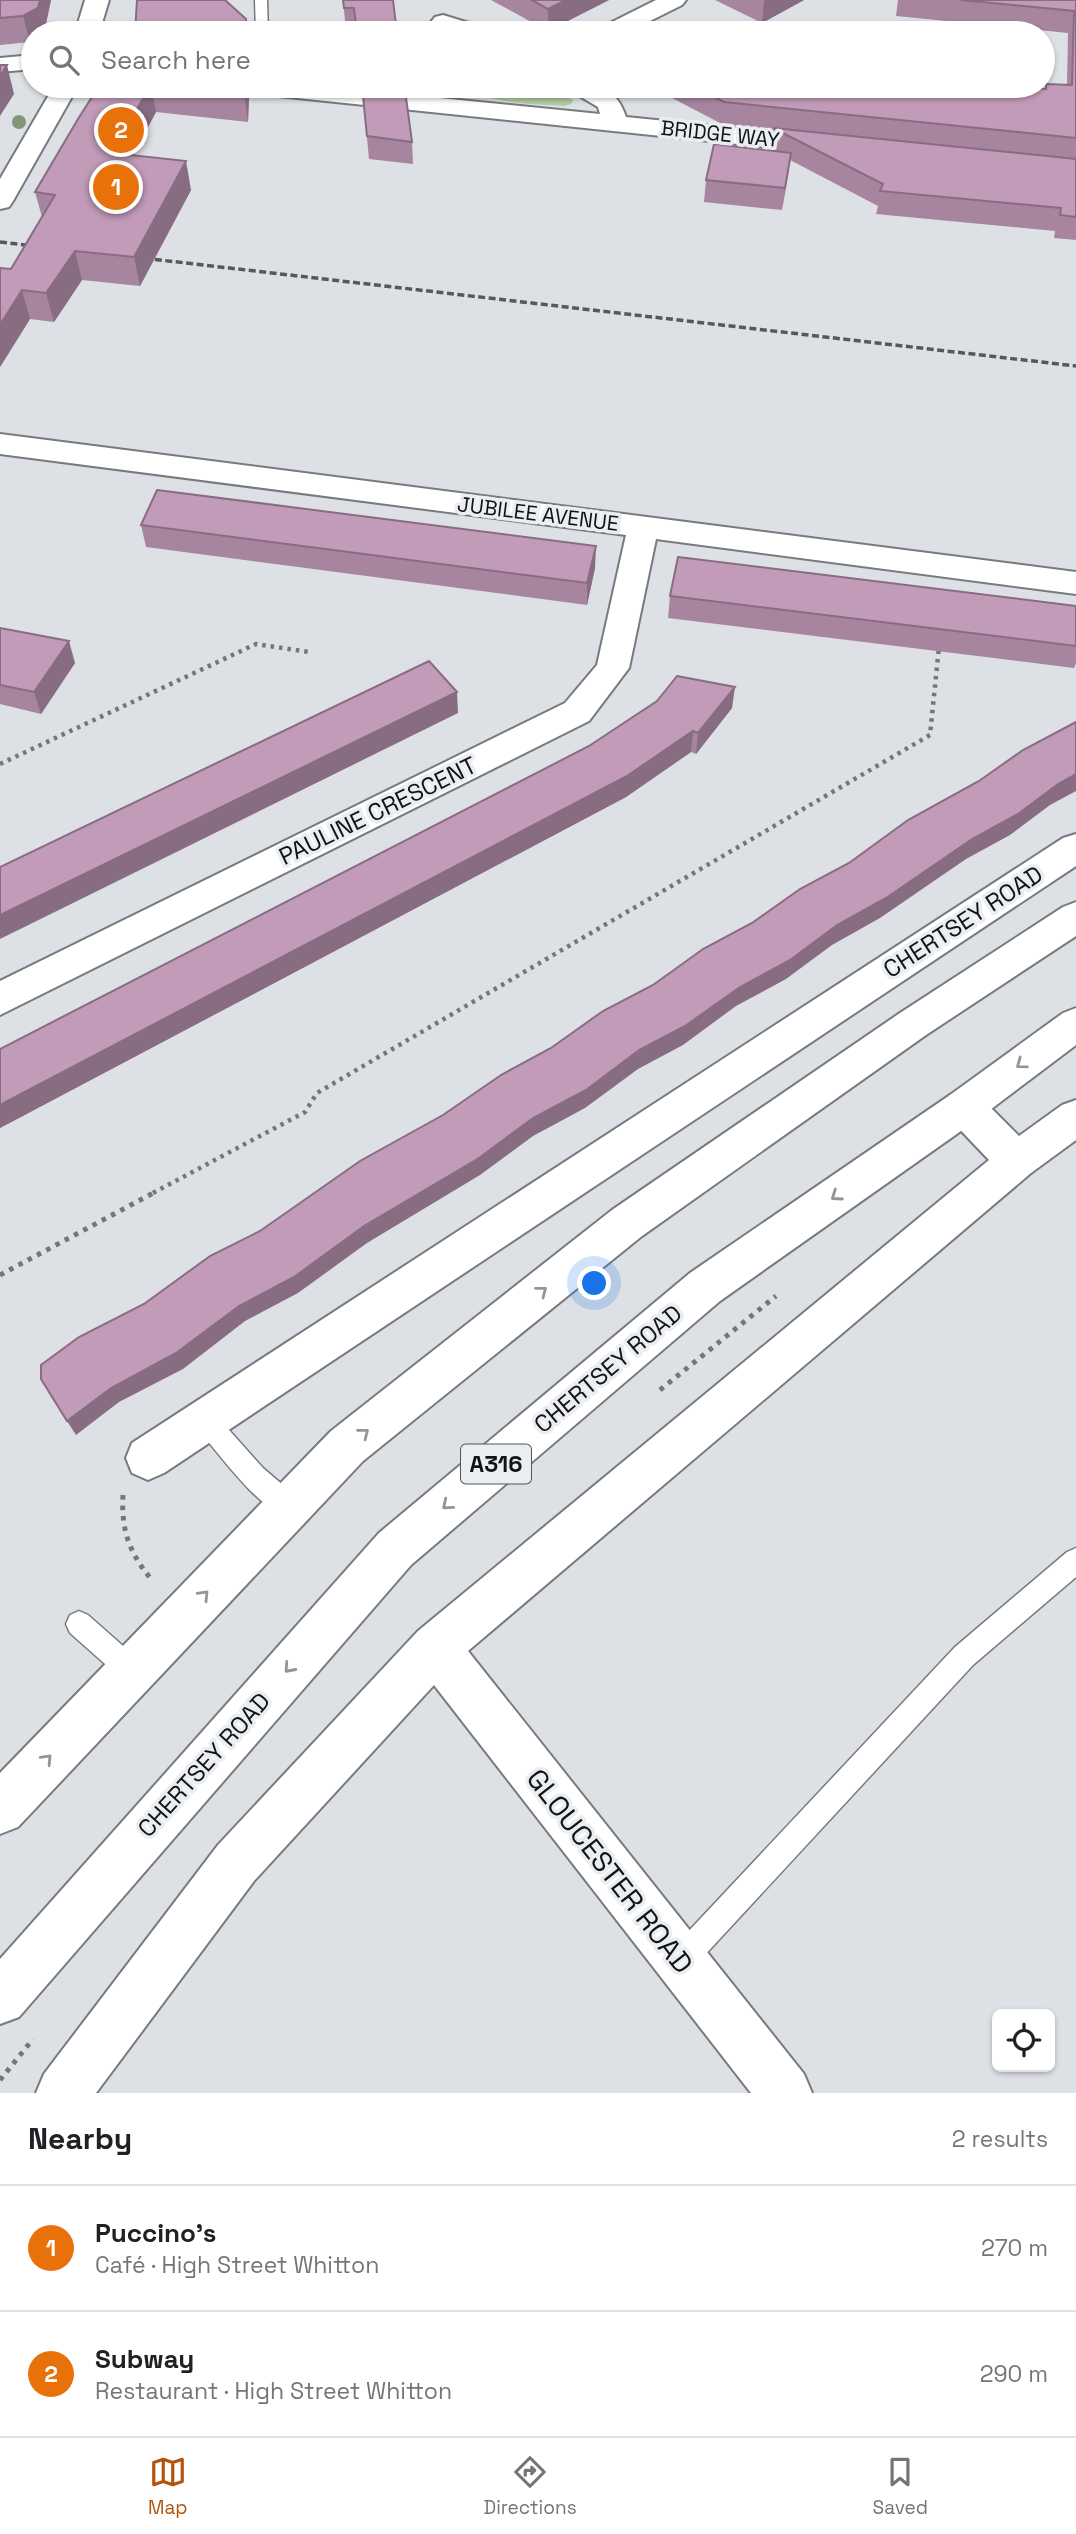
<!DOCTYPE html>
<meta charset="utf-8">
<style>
:root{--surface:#fff;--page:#f2f2f2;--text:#202124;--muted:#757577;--line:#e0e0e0;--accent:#b45309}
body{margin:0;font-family:"Space Grotesk",sans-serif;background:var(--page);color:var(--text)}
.controls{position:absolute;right:21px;bottom:21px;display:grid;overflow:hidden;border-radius:10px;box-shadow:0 2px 5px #0004}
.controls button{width:63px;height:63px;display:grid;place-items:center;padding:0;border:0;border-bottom:2px solid var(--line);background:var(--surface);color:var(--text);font:35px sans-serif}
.you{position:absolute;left:595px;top:1284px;width:24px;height:24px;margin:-18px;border:5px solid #fff;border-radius:50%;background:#1a73e8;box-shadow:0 0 0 10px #1a73e833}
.badge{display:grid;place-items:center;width:46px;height:46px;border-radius:50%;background:var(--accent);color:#fff;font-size:23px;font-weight:700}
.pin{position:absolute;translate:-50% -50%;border:4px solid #fff;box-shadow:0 2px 7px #0006}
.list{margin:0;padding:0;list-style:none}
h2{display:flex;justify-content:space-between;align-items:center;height:91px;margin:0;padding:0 28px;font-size:30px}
h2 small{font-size:23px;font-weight:400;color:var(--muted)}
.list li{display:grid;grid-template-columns:46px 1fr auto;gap:21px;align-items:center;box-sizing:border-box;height:126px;padding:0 28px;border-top:2px solid var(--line)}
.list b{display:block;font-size:26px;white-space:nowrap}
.list p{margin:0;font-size:23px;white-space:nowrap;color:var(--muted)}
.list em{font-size:23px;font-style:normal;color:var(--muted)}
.icon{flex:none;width:38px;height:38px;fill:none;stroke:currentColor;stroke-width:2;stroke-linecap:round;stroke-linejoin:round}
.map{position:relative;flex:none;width:1076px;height:2093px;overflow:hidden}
.search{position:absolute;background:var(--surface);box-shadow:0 2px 5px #0004;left:21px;right:21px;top:21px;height:77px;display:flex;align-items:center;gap:18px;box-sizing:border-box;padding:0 24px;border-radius:38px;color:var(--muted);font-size:26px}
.sheet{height:343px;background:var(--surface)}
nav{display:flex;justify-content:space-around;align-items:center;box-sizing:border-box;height:98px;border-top:2px solid var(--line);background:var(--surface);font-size:19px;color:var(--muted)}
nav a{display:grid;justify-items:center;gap:4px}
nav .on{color:var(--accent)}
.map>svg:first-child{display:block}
</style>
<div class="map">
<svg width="1076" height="2093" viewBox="0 0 1076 2093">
<rect width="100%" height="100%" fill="#dde0e5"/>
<!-- green -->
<path fill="#b2caa3" d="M473 86H552L573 100 571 104 564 106C543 104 483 105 473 86Z"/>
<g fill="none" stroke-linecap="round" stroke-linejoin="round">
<!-- service casing -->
<g stroke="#777a7e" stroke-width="3">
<path id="service" d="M255 0H267L268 33H256Z
M205 1409 213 1412 263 1468 298 1498 301 1507 298 1516 289 1519C255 1505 221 1456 197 1428L193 1420 197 1412Z
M1076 1548V1577L973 1665 690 1971 680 1975 670 1971 666 1961 670 1951 955 1647 1067 1552Z
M79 1611 88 1615 140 1661 144 1670 140 1679 131 1683 122 1679 70 1633 66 1624 70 1615Z"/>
</g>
<!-- minor casing -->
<g stroke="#777a7e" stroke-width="4">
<path id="minor" d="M656 0H686L682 5 626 33H596L600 28Z
M443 15 485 28 489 33C472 34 442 38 431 22L435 17Z
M33 55V69L0 72V58Z
M237 86H318L600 114 598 107 571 91 568 86C597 85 616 86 626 117L825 137 834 140 838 145 834 150 825 153 249 93 240 91Z
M0 434 1076 572V594L656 539 629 668 589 721 0 1015V981L565 703 597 665 626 535 0 454Z
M1076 834V866L164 1473 148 1480 132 1473 126 1458 132 1443 1063 838Z
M964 1090 978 1095 1019 1136 1062 1105 1076 1100V1140L1031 1173 468 1651 804 2074 812 2093H751L434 1685 254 1881 96 2093H36L44 2074 218 1845 418 1631 989 1160 950 1119 944 1107 950 1095Z"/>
</g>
<!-- tertiary casing -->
<g stroke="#777a7e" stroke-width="4">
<path id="tertiary" d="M85 0H109L99 33H75Z
M54 86H78L13 201 9 207 0 209V179Z"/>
</g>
<!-- trunk casing -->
<g stroke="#777a7e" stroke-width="4">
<path id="trunk" d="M1076 902V936L926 1035 642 1236 363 1461 18 1827 0 1834V1773L331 1431 612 1210 900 1013 1063 907Z
M1076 1008V1045L978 1119 720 1301 411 1565 19 2017 0 2024V1959L379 1533 690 1273 950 1095 1063 1013Z"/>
</g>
<!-- path-far1 -->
<path stroke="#747679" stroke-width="4.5" stroke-dasharray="3.5 5" stroke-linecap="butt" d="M0 764 256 644 309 652
M153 1193 305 1112 317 1093 930 735 939 647"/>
<!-- path -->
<path stroke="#747679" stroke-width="5" stroke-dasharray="4.5 6" stroke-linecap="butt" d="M0 1275 157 1191
M660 1390 776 1296
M123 1495C121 1530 129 1552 151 1579
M0 2080 33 2039"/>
<!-- service -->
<use href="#service" fill="#fff" fill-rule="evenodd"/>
<!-- minor -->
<use href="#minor" fill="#fff" fill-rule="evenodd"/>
<!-- tertiary -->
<use href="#tertiary" fill="#fff" fill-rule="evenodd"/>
<!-- trunk -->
<use href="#trunk" fill="#fff" fill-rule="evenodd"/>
<!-- rail -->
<path stroke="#56595b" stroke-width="3.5" stroke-dasharray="7 3.5" stroke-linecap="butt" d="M0 242 43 247
M134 257 1076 366"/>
</g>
<!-- trees -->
<circle fill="#839578" cx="19" cy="122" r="7"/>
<!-- wall -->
<path fill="#a7859f" d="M0 0H51L44 33H33V40L30 42 0 45Z
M343 0 397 33 356 30H346Z
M491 0H609L548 31Z
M715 0H804L762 23Z
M898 0H1076V240L1054 238 1055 231 876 214 878 206 790 160 782 210 704 202 706 180 773 151 771 150 773 130 722 124 649 86H927L989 92 1045 89 1046 84 1067 85 1068 33 896 16Z
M99 86H247L249 96 248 122 156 112 133 155 191 190 140 286 82 280 54 322 30 319 0 367V268L11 269 42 217 35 192Z
M362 86H403L412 142 413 164 369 159Z
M141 525 595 568 587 605 146 547Z
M670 596 1076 606V663L1074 668 668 618Z
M0 628 75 663 41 714 0 704Z
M657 701 732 708 696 754 691 752 626 797 0 1128V1049L589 746Z"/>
<!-- shaded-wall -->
<path fill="#886c82" d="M40 0H51L44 33H33V40L30 42 23 16Z
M566 0H609L548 31V9Z
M766 0H804L762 23 764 1Z
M7 65 14 94 0 116V76Z
M150 86H151L156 112 119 181 112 153Z
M244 86H247L249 96 248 122 244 93Z
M791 153 788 175 782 210 785 188Z
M186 161 191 190 140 286 134 257Z
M75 251 82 280 54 322 46 293Z
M22 290 30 319 0 367V325Z
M596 546 595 568 587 605V583Z
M69 641 75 663 41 714 34 692Z
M735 687 732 708 696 754 698 733Z
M457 692 458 713 0 939V915Z
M693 731 691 752 626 797 0 1128V1105Z
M1076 774V791L1050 805 1010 835 966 859 880 918 832 945 786 979 736 1006 683 1045 638 1069 585 1108 533 1136 480 1175 367 1243 298 1293 245 1321 183 1369 119 1402 76 1435 67 1421 111 1388 1058 784Z"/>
<!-- building -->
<path fill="#c29bb9" stroke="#886c82" stroke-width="2" d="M0 0H40L38 8 23 16 0 18Z
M137 0H225L246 19V33H135Z
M343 0H393L397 33H357L354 8H344Z
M532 0H566L548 9Z
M961 0H1076V138L724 102 693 86H927L989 92 991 86H1015L1046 89V84L1072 85 1074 11Z
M0 65H7L0 76Z
M99 86H150L112 153 186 161 134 257 75 251 46 293 22 290 0 325V268L11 269 55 195 35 192 78 119Z
M172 86H244V93Z
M362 86 405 90 412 142 367 136Z
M773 128 1076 159V217L1060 215 1061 208 880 191 883 184Z
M714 144 791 153 785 188 706 180Z
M157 490 596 546 587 583 141 525Z
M678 557 1076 606V646L670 596Z
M0 628 69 641 34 692 0 685Z
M429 661 457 692 0 915V867Z
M677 676 735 687 698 733 693 731 627 776 0 1105V1049L589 746 657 701Z
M1076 722V774L1058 784 1018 814 972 839 886 898 837 925 790 960 740 987 685 1026 639 1050 586 1090 533 1118 479 1158 364 1226 294 1277 239 1306 176 1353 111 1388 67 1421 41 1379V1365L79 1337 144 1304 210 1256 260 1231 360 1161 443 1115 501 1075 551 1048 603 1011 653 985 703 949 752 923 800 889 849 863 908 820 979 781 1023 750Z"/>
<!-- one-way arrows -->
<defs><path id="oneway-chevron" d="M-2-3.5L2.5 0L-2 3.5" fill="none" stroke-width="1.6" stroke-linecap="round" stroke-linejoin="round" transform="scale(1.75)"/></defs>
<g stroke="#949595">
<use href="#oneway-chevron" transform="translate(1021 1064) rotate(144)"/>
<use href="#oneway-chevron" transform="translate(836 1196) rotate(145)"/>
<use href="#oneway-chevron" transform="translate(542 1291) rotate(-38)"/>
<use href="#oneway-chevron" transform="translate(364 1433) rotate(-38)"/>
<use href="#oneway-chevron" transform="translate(447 1505) rotate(140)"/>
<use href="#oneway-chevron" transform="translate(204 1595) rotate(-46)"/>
<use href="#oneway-chevron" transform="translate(289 1668) rotate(132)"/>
<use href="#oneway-chevron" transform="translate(47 1759) rotate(-47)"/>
</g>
<g text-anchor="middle" stroke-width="7" stroke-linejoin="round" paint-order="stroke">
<!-- far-street labels -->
<g font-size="21" fill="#111314" stroke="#eaeef2">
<text transform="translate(720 134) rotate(6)" y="7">BRIDGE WAY</text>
<text transform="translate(538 514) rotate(7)" y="7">JUBILEE AVENUE</text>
</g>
<!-- shield labels -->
<rect fill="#eaeef2" stroke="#525557" stroke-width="2" x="461" y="1444.5" width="70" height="39" rx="5"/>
<g font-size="23" font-weight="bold" fill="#111314">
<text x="496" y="1472">A316</text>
</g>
<!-- street labels -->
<g font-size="24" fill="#111314" stroke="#eaeef2">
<text transform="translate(378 811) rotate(-26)" y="8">PAULINE CRESCENT</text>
<text transform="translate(963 922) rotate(-33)" y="8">CHERTSEY ROAD</text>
<text transform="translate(608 1369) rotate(-40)" y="8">CHERTSEY ROAD</text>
<text transform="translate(204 1765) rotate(-48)" y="8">CHERTSEY ROAD</text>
</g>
<!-- near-street labels -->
<g font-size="28" fill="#111314" stroke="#eaeef2">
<text transform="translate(610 1871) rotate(52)" y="10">GLOUCESTER ROAD</text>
</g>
</g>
</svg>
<div class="controls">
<button><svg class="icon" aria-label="locate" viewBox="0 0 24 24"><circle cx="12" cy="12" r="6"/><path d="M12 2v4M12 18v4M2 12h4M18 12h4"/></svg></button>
</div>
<div class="you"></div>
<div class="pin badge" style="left:116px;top:187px;background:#e8710a">1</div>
<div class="pin badge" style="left:121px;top:130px;background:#e8710a">2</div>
<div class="search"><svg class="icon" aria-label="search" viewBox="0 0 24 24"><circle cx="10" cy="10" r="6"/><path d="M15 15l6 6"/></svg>Search here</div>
</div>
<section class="sheet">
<h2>Nearby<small>2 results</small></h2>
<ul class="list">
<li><span class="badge" style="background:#e8710a">1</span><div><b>Puccino's</b><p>Café · High Street Whitton</p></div><em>270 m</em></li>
<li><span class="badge" style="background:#e8710a">2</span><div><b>Subway</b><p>Restaurant · High Street Whitton</p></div><em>290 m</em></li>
</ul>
</section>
<nav>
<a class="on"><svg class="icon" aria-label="map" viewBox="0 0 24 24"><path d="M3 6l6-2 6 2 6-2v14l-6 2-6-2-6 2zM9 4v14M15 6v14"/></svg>Map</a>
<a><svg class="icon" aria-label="directions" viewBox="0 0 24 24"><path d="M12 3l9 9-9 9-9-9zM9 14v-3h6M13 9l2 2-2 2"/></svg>Directions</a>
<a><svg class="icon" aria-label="saved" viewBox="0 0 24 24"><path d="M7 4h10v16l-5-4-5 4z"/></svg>Saved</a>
</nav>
